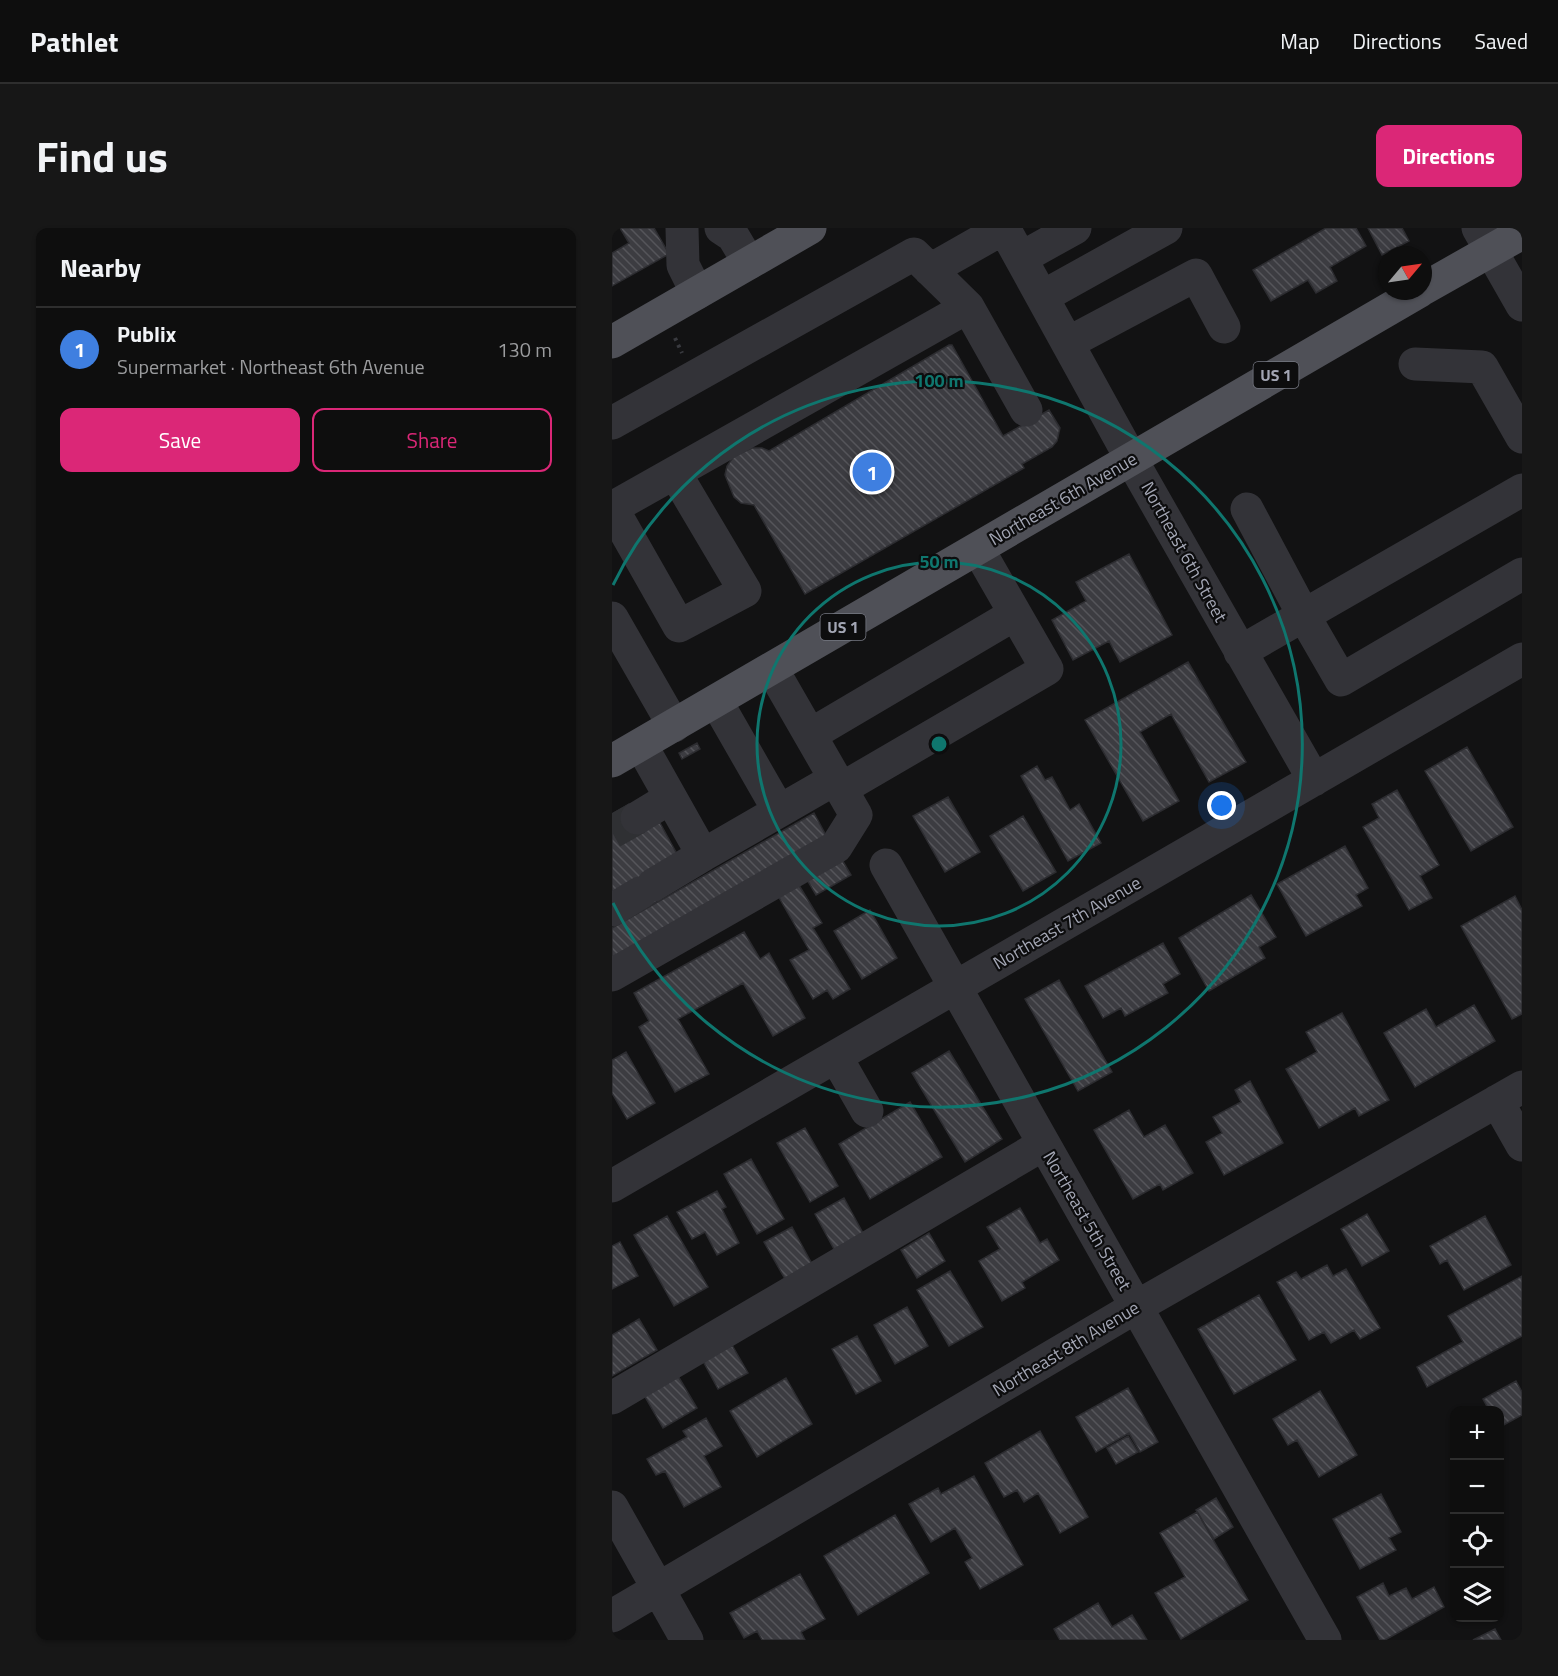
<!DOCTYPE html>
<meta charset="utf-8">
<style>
:root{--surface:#0e0e0e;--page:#171717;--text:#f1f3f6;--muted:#9b9c9e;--line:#2e2e2e;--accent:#db2777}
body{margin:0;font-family:"Titillium Web",sans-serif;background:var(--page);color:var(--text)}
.controls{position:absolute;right:18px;bottom:18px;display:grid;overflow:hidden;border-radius:12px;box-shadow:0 2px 4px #0004}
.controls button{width:54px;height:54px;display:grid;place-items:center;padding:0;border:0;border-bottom:2px solid var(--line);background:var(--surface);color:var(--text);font:30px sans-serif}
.compass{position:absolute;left:766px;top:18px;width:54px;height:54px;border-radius:50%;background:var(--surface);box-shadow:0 2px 4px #0004;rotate:61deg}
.you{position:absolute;left:610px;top:578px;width:21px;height:21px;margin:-15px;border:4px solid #fff;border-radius:50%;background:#1a73e8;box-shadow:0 0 0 9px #1a73e833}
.badge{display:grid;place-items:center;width:39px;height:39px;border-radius:50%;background:var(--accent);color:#fff;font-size:20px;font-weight:700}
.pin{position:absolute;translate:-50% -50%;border:3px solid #fff;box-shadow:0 2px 6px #0006}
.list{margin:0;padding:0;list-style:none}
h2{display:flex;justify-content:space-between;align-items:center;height:78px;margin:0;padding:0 24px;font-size:26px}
h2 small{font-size:20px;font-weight:400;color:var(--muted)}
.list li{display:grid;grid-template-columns:39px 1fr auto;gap:18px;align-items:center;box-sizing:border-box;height:84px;padding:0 24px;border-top:2px solid var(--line)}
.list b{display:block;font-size:22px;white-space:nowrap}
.list p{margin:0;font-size:20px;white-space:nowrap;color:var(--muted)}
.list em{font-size:20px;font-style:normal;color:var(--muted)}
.actions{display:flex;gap:12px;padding:18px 24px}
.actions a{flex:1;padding:14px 0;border:2px solid var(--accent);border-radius:12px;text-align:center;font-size:21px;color:var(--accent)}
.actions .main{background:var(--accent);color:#fff}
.icon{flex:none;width:33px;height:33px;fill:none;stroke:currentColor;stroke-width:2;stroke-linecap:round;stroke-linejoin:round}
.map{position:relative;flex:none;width:910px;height:1412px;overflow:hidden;border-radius:12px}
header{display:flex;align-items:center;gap:36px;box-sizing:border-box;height:84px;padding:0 30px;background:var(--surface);border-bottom:2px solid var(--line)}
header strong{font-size:28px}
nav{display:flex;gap:33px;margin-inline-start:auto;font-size:21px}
.intro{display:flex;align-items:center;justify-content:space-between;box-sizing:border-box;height:144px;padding:0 36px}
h1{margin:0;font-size:42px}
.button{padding:15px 27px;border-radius:12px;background:var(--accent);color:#fff;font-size:21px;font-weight:700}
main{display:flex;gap:36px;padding:0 36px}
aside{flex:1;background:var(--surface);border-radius:12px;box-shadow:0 2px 4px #0004}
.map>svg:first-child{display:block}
</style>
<header>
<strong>Pathlet</strong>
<nav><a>Map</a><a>Directions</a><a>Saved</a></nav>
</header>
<div class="intro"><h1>Find us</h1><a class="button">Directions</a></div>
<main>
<aside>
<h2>Nearby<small></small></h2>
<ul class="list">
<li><span class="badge" style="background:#3f7fe0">1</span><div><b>Publix</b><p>Supermarket · Northeast 6th Avenue</p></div><em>130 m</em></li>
</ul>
<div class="actions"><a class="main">Save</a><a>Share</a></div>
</aside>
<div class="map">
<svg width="910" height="1412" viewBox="0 0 910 1412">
<defs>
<pattern id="building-back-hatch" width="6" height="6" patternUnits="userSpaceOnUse" patternTransform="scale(1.5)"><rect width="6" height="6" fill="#3c3c41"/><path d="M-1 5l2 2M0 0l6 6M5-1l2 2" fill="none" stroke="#55555a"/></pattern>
</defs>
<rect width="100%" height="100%" fill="#121213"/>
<!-- building -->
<path fill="url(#building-back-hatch)" stroke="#2c2c30" stroke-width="1.5" d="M8 0H42L57 26 0 58V25L17 15Z
M714 0H744L754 18 718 39 725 53 704 65 696 52 659 73 641 42Z
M756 0H790L797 13 770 27Z
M337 117H340L391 208 437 182 448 200 445 213 440 219 410 236 412 240 193 366 142 277 129 275 122 269 113 247 115 238 122 228 140 220H150L157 223Z
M517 326 560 407 508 434 497 413 461 432 440 392 474 373 464 354Z
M576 434 634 534 597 554 559 486 528 504 567 573 531 593 473 492Z
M85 515 88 521 70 531 67 525Z
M855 519 901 599 859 623 813 543Z
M425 538 433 552 440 549 458 582 467 576 489 615 456 633 409 548Z
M785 562 827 637 808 648 820 670 797 682 751 599 767 590 760 576Z
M336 569 368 624 333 644 301 588Z
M17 576 48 595 65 626 49 671 36 679 0 663V586Z
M202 585 217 613 0 737V700Z
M411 588 444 644 411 663 378 608Z
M733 618 756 660 744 667 750 678 694 708 665 656Z
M229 630 239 647 204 667 194 650Z
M185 654 210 695 201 700 238 761 221 771 215 762 201 771 178 732 197 722 165 666Z
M639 667 664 709 647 719 653 730 597 763 567 710Z
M903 668 910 682V786L900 791 849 698Z
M258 682 285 730 250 751 222 703Z
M132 704 148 731 157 725 193 790 161 808 131 755 66 791 97 846 63 864 27 799 37 793 22 765Z
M551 715 568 746 551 756 556 765 513 788 509 780 491 790 473 758Z
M447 752 500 844 466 863 413 771Z
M862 777 883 813 803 859 772 805 814 781 824 799Z
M730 785 777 872 747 888 743 880 707 900 674 841 705 824 694 804Z
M337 823 390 911 353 934 300 845Z
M14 824 43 875 15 891 0 865V832Z
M638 853 671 915 612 947 594 914 610 905 601 889 629 874 623 862Z
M298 874 330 929 258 971 227 916Z
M517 882 532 909 553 897 581 945 551 962 548 956 521 971 482 902Z
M193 900 226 958 198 974 165 915Z
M139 931 172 991 145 1006 112 946Z
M105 963 114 979 110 981 127 1015 105 1027 93 1004 80 1011 65 984Z
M232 970 252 1007 223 1023 203 986Z
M408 980 428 1015 435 1011 447 1032 410 1054 413 1060 390 1073 367 1033 388 1021 375 999Z
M755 986 777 1023 750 1038 729 1001Z
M55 988 96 1059 62 1078 22 1007Z
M873 988 899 1037 852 1062 835 1032 828 1036 818 1018Z
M180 999 200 1036 173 1051 152 1014Z
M317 1005 333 1033 305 1050 289 1022Z
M8 1014 26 1048 0 1061V1018Z
M715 1037 721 1048 734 1041 768 1100 748 1111 742 1102 719 1115 712 1104 697 1112 665 1054 684 1044 689 1051Z
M338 1043 371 1099 337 1118 305 1062Z
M910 1048V1108L815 1159 805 1139 851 1114 836 1088Z
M647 1067 684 1132 622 1166 586 1101Z
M295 1079 316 1118 283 1136 262 1097Z
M27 1091 45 1122 0 1148V1107Z
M245 1108 269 1153 244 1166 220 1121Z
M120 1117 136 1145 106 1161 91 1133Z
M66 1148 85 1180 51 1200 32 1167Z
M174 1150 200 1196 145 1229 118 1183Z
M904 1153 910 1164V1187L888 1199V1182H877L871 1171Z
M516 1160 546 1214 528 1224 517 1205 484 1224 464 1189Z
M708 1163 745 1227 707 1249 685 1212 676 1217 661 1191Z
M94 1190 110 1218 92 1228 109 1259 72 1279 53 1243 44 1247 35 1231 75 1209 71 1203Z
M428 1203 476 1289 448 1305 426 1265 412 1274 405 1262 392 1269 373 1235Z
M516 1208 526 1224 504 1236 495 1220Z
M362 1248 411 1337 368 1361 353 1334 360 1330 343 1300 319 1314 297 1276 326 1260 329 1266Z
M769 1266 789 1304 777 1310 784 1322 748 1341 721 1291Z
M604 1270 621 1299 602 1311 584 1282Z
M585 1284 636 1372 569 1411 543 1365 573 1349 548 1305Z
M283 1287 317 1345 246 1387 212 1328Z
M188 1346 213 1391 189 1404 193 1412H150L145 1403 132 1410 118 1385Z
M771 1355 777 1368 794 1360 800 1371 822 1359 832 1379 773 1412H768L745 1369Z
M486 1375 500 1399 520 1387 535 1412H448L442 1401Z
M883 1401 889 1412H861Z"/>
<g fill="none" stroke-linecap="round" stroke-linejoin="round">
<!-- minor-tunnel -->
<path stroke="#2f3033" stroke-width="33" stroke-dasharray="33 16" stroke-linecap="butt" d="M0 604 25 590"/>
<!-- path -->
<path stroke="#393a3f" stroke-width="4" stroke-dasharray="3 4.5" stroke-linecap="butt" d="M63 110 70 125"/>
<!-- minor -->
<path stroke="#333338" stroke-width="33" d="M70 0 71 37 85 65
M109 0 121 8 137 35
M392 0 527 245 702 552
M866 0 910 77
M409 30 463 0
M318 42 392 0
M430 69 554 0
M456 115 584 47 612 99
M803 136 870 139 910 209
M0 195 302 26 356 79
M0 280 356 79 414 182
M0 280 67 398 133 363 63 245
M635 281 692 388 729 452 910 346
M0 390 62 498
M628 424 910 262
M104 473 167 583
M198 507 403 386
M29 517 91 627 223 551
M229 561 435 441 366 321
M25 590 58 570
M274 637 713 1412
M41 657 91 627
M0 682 28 665
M0 747 224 619 244 587 160 441
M224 829 255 883
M885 873 910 917
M0 958 910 431
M0 1170 432 916
M0 1279 75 1412
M0 1388 524 1079 910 859"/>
<!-- major -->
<path stroke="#4f5057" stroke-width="33" d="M811 61 910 5
M0 114 198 0
M0 533 808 63"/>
</g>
<!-- distance rings -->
<g fill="none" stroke="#0f766e" stroke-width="3">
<circle cx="327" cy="516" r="182"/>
<path d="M1 357A363 363 0 1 1 1 675"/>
</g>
<g text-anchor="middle" stroke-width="4.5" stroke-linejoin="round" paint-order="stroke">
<!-- shield labels -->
<g fill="#0d0d0e" stroke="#767882" stroke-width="1.5">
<rect x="641.5" y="134" width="45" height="26" rx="4.5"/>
<rect x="208.5" y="386" width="45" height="26" rx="4.5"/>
</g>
<g font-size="16" font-weight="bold" fill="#a3a6b4">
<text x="664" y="153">US 1</text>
<text x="231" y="405">US 1</text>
</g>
<!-- street labels -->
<g font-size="18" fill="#a3a6b4" stroke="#0d0d0e">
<text transform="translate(451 271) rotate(-30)" y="6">Northeast 6th Avenue</text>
<text transform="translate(572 324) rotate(61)" y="6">Northeast 6th Street</text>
<text transform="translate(455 695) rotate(-30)" y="6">Northeast 7th Avenue</text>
<text transform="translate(475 993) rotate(60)" y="6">Northeast 5th Street</text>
<text transform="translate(454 1121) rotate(-31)" y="6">Northeast 8th Avenue</text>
</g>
</g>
<circle cx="327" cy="516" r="9" fill="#0f766e" stroke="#0d0d0e" stroke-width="3"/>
<g font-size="18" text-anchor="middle" font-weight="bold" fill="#0f766e" stroke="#0d0d0e" stroke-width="4.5" stroke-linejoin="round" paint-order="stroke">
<text x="327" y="159">100 m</text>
<text x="327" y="340">50 m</text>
</g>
</svg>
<div class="controls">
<button>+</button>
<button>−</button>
<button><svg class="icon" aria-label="locate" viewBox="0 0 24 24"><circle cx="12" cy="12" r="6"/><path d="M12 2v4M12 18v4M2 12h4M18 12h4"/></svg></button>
<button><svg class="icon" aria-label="layers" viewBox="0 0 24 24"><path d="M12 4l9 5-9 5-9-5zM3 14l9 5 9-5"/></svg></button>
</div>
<svg class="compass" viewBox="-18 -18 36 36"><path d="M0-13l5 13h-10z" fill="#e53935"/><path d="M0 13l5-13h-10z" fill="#9b9c9e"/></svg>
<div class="you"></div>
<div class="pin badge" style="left:260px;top:244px;background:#3f7fe0">1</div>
</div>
</main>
